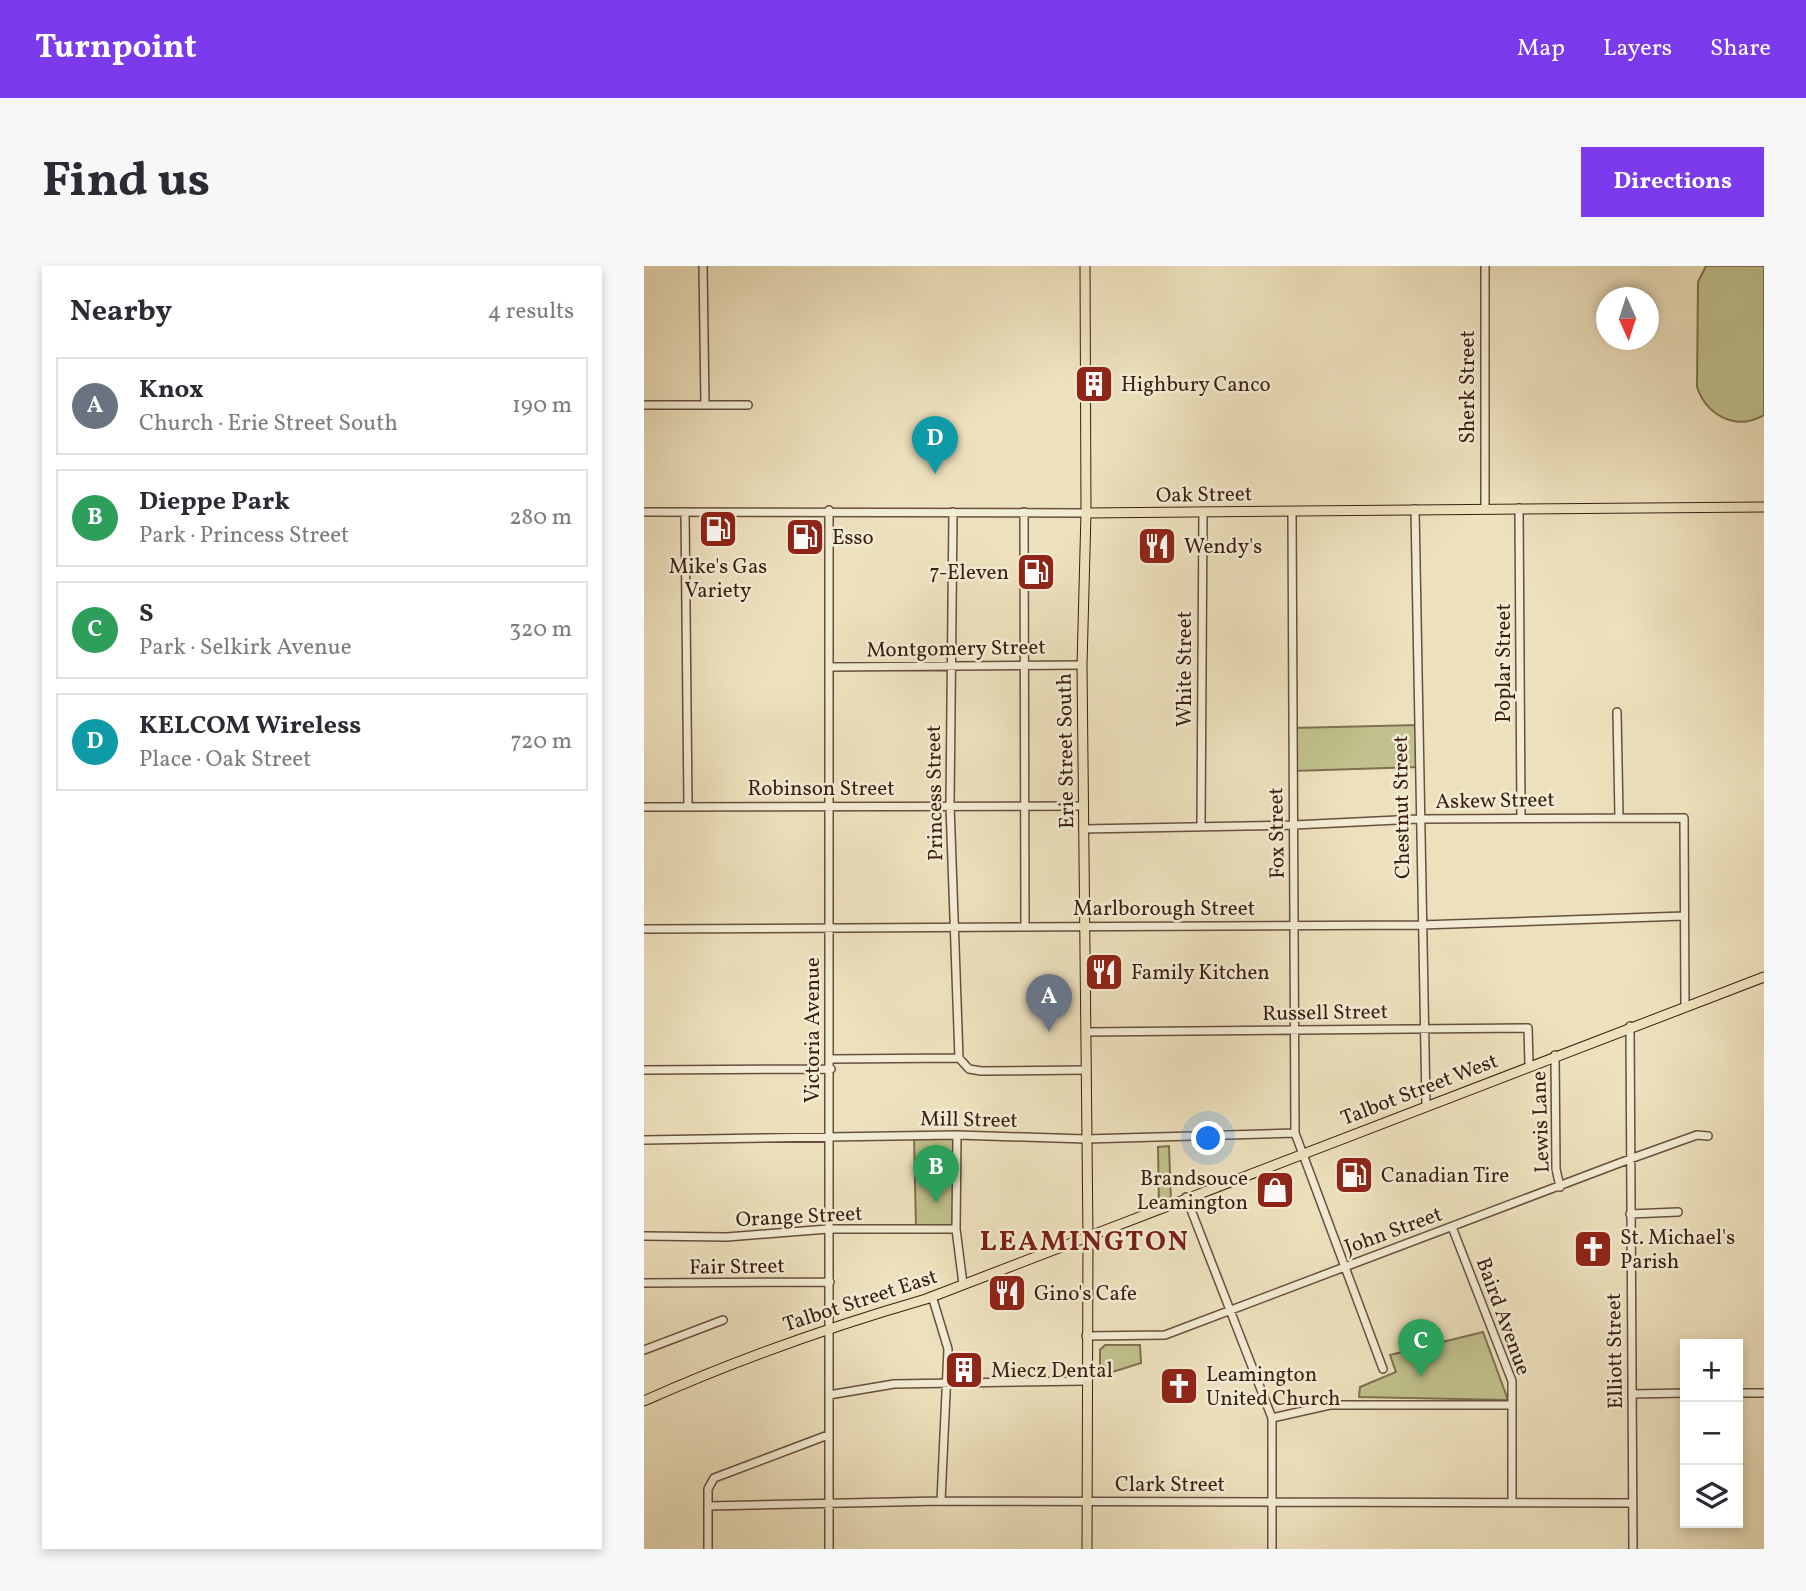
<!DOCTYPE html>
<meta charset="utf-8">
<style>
:root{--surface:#fff;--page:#f7f7f7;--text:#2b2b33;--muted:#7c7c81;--line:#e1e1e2;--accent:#7c3aed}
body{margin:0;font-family:Vollkorn,serif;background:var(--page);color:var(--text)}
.controls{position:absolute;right:21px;bottom:21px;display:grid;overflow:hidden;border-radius:0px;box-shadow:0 4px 10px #0003}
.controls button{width:63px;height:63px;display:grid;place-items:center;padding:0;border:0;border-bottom:2px solid var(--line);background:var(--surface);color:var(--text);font:35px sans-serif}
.compass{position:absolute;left:952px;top:21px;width:63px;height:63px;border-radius:50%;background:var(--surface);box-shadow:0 4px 10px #0003;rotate:177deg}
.you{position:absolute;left:565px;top:873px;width:24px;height:24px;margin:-18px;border:5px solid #fff;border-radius:50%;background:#1a73e8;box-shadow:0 0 0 10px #1a73e833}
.badge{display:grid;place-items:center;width:46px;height:46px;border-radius:50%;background:var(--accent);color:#fff;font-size:23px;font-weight:700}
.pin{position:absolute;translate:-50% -58px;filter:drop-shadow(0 2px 4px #0008)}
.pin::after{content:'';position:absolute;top:37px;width:24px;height:21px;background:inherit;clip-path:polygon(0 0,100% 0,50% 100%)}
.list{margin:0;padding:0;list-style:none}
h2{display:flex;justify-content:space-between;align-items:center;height:91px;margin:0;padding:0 28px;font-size:30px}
h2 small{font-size:23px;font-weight:400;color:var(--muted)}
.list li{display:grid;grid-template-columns:46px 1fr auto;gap:21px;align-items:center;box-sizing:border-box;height:98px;margin:0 14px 14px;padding:0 14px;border:2px solid var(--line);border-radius:0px}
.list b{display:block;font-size:26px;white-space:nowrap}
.list p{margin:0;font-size:23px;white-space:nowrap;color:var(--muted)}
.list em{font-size:23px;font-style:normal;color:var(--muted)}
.icon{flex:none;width:38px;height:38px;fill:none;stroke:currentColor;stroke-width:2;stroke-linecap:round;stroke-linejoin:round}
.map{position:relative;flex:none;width:1120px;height:1283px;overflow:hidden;border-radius:0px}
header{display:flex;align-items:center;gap:42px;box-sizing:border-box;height:98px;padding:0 35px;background:var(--accent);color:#fff}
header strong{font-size:33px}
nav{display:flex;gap:38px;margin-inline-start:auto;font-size:24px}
.intro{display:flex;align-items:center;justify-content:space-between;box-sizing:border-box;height:168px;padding:0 42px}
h1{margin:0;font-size:49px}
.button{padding:18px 32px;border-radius:0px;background:var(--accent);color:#fff;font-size:24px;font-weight:700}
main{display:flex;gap:42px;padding:0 42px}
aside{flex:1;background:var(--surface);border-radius:0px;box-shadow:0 4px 10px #0003}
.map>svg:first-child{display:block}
</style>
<header>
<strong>Turnpoint</strong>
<nav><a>Map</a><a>Layers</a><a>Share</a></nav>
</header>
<div class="intro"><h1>Find us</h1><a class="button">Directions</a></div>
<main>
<aside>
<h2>Nearby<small>4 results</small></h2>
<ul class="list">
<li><span class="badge" style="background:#6b7280">A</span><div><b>Knox</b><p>Church · Erie Street South</p></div><em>190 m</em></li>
<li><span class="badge" style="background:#2e9e5b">B</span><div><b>Dieppe Park</b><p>Park · Princess Street</p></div><em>280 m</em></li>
<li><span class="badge" style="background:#2e9e5b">C</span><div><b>S</b><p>Park · Selkirk Avenue</p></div><em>320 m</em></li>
<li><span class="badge" style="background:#0f9aa8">D</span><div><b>KELCOM Wireless</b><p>Place · Oak Street</p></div><em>720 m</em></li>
</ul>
</aside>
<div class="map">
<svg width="1120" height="1283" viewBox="0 0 1120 1283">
<rect width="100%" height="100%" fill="#ede1bd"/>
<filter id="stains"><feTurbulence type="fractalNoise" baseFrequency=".00286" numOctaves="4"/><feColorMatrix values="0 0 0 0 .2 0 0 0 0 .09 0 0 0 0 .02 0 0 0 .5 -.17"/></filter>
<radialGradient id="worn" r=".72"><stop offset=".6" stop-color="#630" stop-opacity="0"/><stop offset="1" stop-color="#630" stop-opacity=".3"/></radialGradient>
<!-- green -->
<path fill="#c0c18c" stroke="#7e7050" stroke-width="2" d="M1062 0H1120V149C1092 165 1063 150 1053 121L1054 16Z
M774 459 775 501 649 505V462Z
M313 869 312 963H272L270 870Z
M525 880 527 937 515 942 514 881Z
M839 1066 864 1134 715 1131 716 1121 752 1106 746 1089Z
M461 1079H496L497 1097 456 1110V1084Z"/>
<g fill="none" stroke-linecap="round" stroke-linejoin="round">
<!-- minor casing -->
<g stroke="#684f3e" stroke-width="10">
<path id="minor" d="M59 0 61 138
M841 0V242
M0 139H104
M875 242 877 551
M771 243 782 839
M185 244V1283
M648 245 651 867 739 1103
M0 246 442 247
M41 246 44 541
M309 246 306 539 315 792 325 803 337 805 442 804
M380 246 381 661
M186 401 438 399
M973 446 975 550
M0 541 439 540
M557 560 559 246
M439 563 650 559 774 553 1040 552 1041 740
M0 663 777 659 1040 650
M986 760 989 1283
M442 766 884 762 885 799
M911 789 912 903 916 921
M187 793 315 792
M0 804 187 803
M313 869 312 963 319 1018
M0 874 313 869 442 873 651 867
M542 931 628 1152V1283
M986 948 1034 946
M808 961 868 1115V1237
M0 970 83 971 184 963H312
M0 1017 186 1016
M288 1030 304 1083 297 1235
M442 1070 521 1069 986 893 1053 869 1064 870
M0 1084 79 1054
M1094 1127H1120
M988 1128 1041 1127
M185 1129 250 1118 441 1115
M628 1152 686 1139H868
M64 1240 297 1235 988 1237
M64 1283V1223L70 1212 184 1169"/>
</g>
<!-- major casing -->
<g stroke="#3b1e13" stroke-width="11">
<path id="major" d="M441 0 442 247 438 399 444 970 443 1283
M442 247 1120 241
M0 1135C92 1094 185 1061 282 1033L1120 711"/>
</g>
<!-- minor -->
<use href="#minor" stroke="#f3ecd4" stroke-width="7"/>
<!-- major -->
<use href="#major" stroke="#ede1bd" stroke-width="9"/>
</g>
<!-- icons -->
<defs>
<g id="building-square" transform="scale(2.0125)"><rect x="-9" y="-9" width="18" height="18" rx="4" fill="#8f2418" stroke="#f3ecd4"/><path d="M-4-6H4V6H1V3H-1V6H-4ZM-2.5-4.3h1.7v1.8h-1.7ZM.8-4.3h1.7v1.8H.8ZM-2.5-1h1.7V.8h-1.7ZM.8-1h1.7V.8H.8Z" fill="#fff"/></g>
<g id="fuel-square" transform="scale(2.0125)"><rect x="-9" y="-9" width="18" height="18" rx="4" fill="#8f2418" stroke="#f3ecd4"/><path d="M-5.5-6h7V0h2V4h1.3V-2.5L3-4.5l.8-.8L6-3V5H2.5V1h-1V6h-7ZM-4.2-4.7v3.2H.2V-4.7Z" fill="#fff"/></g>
<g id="restaurant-square" transform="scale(2.0125)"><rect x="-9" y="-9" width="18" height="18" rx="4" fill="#8f2418" stroke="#f3ecd4"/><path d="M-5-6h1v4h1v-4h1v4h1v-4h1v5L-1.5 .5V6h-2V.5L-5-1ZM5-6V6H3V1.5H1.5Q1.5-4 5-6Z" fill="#fff"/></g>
<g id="shop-square" transform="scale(2.0125)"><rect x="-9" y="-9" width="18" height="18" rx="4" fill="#8f2418" stroke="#f3ecd4"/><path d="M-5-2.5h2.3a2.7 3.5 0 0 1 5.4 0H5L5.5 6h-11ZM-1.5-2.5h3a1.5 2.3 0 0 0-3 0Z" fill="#fff"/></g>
<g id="church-square" transform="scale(2.0125)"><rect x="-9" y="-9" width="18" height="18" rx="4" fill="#8f2418" stroke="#f3ecd4"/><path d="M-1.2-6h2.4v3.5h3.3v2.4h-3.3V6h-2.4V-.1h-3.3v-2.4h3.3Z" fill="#fff"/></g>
</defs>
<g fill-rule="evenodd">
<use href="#building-square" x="450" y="118"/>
<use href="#fuel-square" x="74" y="263"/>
<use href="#fuel-square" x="161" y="271"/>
<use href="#restaurant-square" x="513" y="280"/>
<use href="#fuel-square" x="392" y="306"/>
<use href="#restaurant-square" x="460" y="706"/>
<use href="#fuel-square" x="710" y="909"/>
<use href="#shop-square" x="631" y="924"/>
<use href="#church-square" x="949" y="983"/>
<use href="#restaurant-square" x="363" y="1027"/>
<use href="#building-square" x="320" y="1104"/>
<use href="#church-square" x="535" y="1120"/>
</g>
<g text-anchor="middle" stroke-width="5" stroke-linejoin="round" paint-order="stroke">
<!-- poi labels -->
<g font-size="21" fill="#3b1e13" stroke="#f3ecd4" text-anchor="start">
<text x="477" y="125">Highbury Canco</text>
<text x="188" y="278">Esso</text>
<text x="540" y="287">Wendy's</text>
<text x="74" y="307" text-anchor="middle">Mike's Gas<tspan x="74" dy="24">Variety</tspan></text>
<text x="365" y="313" text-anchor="end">7-Eleven</text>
<text x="487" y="713">Family Kitchen</text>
<text x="737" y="916">Canadian Tire</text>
<text x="604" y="919" text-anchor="end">Brandsouce<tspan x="604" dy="24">Leamington</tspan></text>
<text x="976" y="978">St. Michael's<tspan x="976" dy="24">Parish</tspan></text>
<text x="390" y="1034">Gino's Cafe</text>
<text x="347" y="1111">Miecz Dental</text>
<text x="562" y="1115">Leamington<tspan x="562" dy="24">United Church</tspan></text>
</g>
<!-- street labels -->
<g font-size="21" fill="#3b1e13" stroke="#f3ecd4">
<text transform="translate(823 121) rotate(-90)" y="7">Sherk Street</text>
<text transform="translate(560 228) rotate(-1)" y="7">Oak Street</text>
<text transform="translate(312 382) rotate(-1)" y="7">Montgomery Street</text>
<text transform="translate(859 397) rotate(-90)" y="7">Poplar Street</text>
<text transform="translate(540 403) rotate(-90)" y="7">White Street</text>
<text transform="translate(421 485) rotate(-91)" y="7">Erie Street South</text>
<text x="177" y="529">Robinson Street</text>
<text transform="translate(290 527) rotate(-91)" y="7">Princess Street</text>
<text transform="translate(851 534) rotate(-1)" y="7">Askew Street</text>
<text transform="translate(757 541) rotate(-91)" y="7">Chestnut Street</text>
<text transform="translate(632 567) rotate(-91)" y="7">Fox Street</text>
<text x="520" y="649">Marlborough Street</text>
<text transform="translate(681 746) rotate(-1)" y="7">Russell Street</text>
<text transform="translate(168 764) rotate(-90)" y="7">Victoria Avenue</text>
<text transform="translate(775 823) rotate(-21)" y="7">Talbot Street West</text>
<text transform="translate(325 853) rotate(1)" y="7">Mill Street</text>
<text transform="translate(896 856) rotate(-92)" y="7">Lewis Lane</text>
<text transform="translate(155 950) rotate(-3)" y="7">Orange Street</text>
<text transform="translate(749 964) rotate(-20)" y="7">John Street</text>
<text transform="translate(93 1000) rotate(-1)" y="7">Fair Street</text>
<text transform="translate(216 1034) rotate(-18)" y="7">Talbot Street East</text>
<text transform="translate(860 1050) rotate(70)" y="7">Baird Avenue</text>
<text transform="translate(970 1085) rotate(-91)" y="7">Elliott Street</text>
<text x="526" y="1225">Clark Street</text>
</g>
<!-- district labels -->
<g font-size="28" font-weight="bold" letter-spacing="2" fill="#7a1f14" stroke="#f3ecd4">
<text x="441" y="984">LEAMINGTON</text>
</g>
</g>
<rect width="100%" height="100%" filter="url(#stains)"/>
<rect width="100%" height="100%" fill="url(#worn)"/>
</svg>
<div class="controls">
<button>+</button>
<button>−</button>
<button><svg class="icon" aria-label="layers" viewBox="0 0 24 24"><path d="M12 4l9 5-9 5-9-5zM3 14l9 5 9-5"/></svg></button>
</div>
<svg class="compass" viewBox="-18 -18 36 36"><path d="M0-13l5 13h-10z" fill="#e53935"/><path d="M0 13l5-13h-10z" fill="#7c7c81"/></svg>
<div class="you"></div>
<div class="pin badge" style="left:405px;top:766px;background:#6b7280">A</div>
<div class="pin badge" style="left:292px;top:937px;background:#2e9e5b">B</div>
<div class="pin badge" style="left:777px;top:1111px;background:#2e9e5b">C</div>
<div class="pin badge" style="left:291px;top:208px;background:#0f9aa8">D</div>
</div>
</main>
